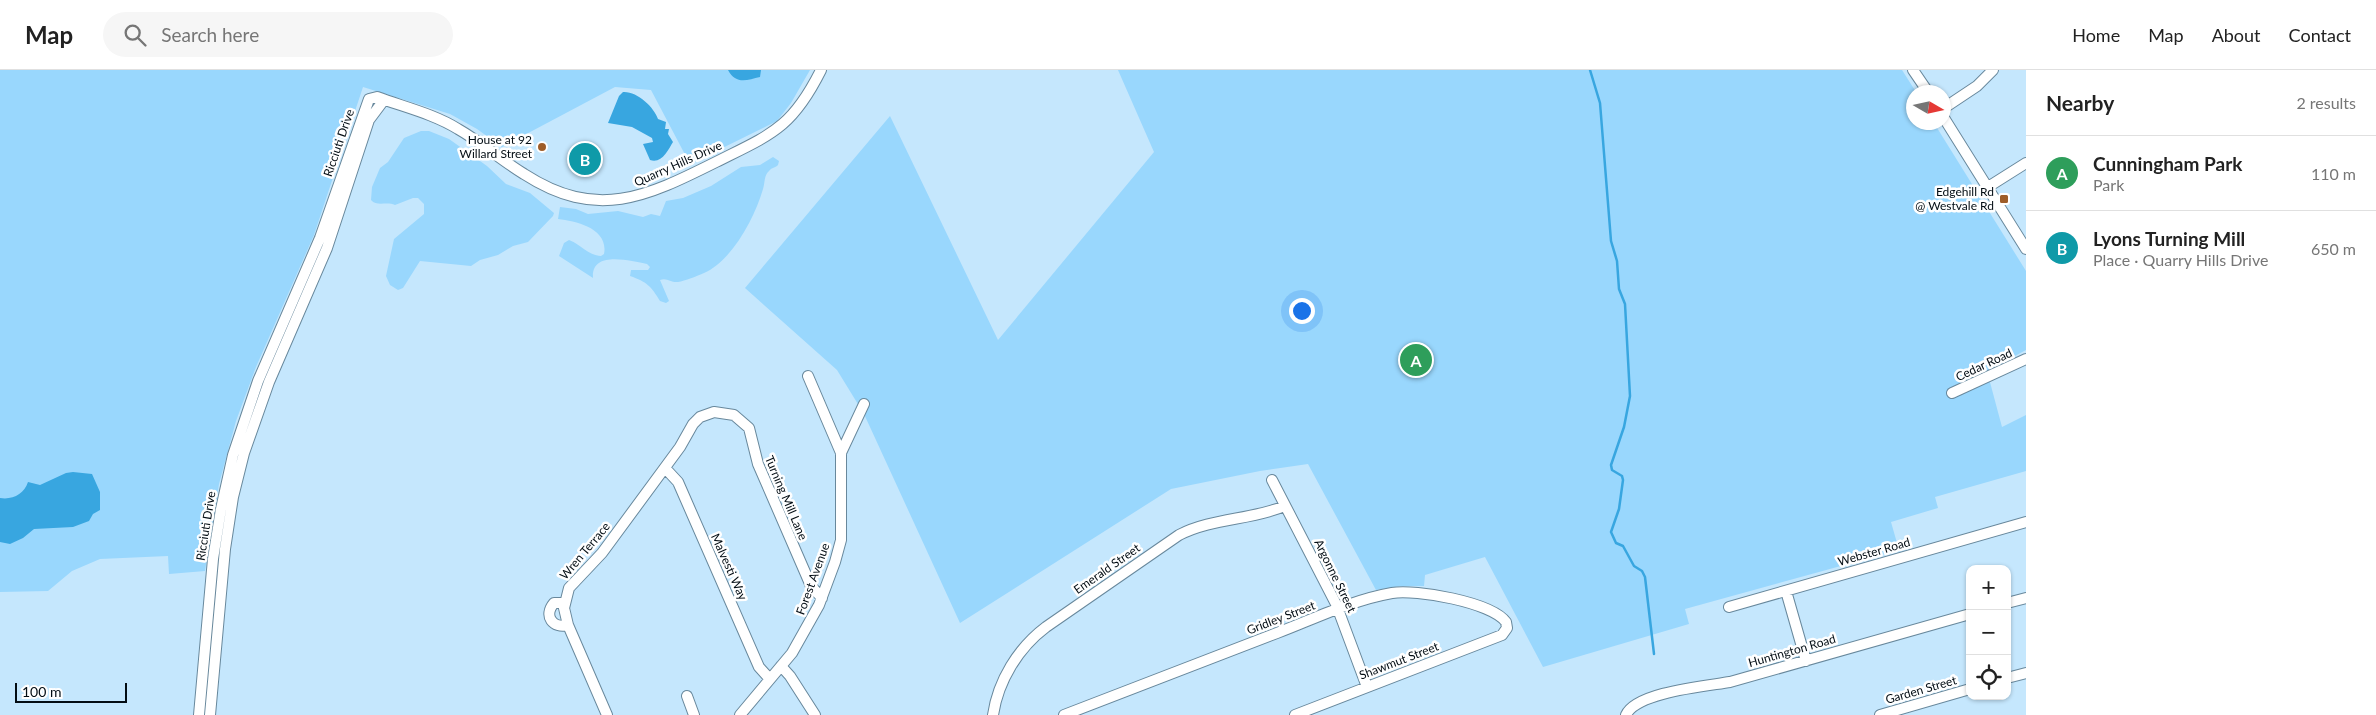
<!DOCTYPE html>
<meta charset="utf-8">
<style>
:root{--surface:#fff;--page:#f6f6f6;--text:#222;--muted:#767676;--line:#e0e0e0;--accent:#9e5d29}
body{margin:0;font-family:Lato,sans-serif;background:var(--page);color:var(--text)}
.controls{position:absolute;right:15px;bottom:15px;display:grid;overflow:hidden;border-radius:10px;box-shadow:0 1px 4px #0004}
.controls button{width:45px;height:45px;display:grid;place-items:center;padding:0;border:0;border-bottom:1px solid var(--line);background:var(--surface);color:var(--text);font:25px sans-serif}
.compass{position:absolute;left:1906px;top:15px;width:45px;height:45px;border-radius:50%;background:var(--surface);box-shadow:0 1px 4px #0004;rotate:99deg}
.scale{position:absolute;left:15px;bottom:12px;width:112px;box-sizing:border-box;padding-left:5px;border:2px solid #030d14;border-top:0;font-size:14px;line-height:18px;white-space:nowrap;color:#030d14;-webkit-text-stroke:4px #fff;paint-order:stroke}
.you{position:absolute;left:1301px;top:240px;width:18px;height:18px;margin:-12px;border:4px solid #fff;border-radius:50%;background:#1a73e8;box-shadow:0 0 0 8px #1a73e833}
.badge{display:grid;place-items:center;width:32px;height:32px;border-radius:50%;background:var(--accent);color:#fff;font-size:16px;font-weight:700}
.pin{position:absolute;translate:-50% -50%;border:2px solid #fff;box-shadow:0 1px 5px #0006}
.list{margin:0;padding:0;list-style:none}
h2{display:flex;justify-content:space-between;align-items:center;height:65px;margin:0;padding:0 20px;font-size:21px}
h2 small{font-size:16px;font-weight:400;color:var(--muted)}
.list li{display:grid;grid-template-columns:32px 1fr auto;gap:15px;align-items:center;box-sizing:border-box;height:75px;padding:0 20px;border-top:1px solid var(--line)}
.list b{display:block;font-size:19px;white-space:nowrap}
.list p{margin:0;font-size:16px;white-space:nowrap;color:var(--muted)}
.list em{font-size:16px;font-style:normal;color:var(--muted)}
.icon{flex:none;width:28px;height:28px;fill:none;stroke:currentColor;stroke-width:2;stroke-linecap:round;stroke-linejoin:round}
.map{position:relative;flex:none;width:2026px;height:645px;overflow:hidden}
header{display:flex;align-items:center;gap:30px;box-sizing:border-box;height:70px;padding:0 25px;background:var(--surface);border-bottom:1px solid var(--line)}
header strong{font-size:24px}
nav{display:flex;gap:28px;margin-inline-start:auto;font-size:18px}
.search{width:350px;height:45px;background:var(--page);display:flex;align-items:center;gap:12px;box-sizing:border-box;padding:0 18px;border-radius:28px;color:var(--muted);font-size:19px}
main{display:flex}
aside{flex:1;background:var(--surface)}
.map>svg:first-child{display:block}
</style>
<header>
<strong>Map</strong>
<div class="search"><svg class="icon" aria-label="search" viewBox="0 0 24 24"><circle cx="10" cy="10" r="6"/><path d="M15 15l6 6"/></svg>Search here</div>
<nav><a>Home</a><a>Map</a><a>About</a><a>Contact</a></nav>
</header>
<main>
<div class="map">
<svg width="2026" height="645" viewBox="0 0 2026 645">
<rect width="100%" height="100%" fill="#c5e7fd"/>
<!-- green -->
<path fill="#99d7fd" d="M0 0H810L791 33 777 51 690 94 651 20 615 17 502 77 477 59 450 44 363 17 314 165 256 297 236 351 219 414 205 501 169 504 168 486 100 489 72 501 48 521 0 522Z
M1118 0H1902L1916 22H1914V52L1934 53 2026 201V280L1987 301 2002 357 2026 345V401L1935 427 1938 438 1891 452 1899 480 1685 539 1689 554 1543 597 1485 487 1425 505 1424 516H1401L1376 520 1308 394 1260 401 1171 419 960 553 864 344 837 300 745 218 890 46 998 270 1154 82Z
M421 61H429L449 69 487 96 506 114 530 123 554 143 553 146 528 172 513 176 498 185 480 190 471 196 420 191 403 218 398 220 390 215 386 206 394 169 424 144V134L418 128H413L395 135C387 131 377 137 371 130L372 117 380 98 388 92 404 68Z
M773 87 779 91 778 95C775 98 772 97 769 101 764 105 765 113 763 119 755 147 732 191 704 203 697 206 685 211 678 212 671 213 667 207 660 210L669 231 666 233 660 231C651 216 647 212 630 206L631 200H648L650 197 647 194C630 191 591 180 593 208L559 186 564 173 569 170C582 175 587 185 601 186L604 184C609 159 577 151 558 149L560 137 576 139 588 144 618 141 643 147 651 144 660 146 666 131 683 128 711 116 741 97 760 95Z"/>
<!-- water -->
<path fill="#38a6e0" d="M728 0H761L760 7C747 10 736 15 728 0Z
M623 22C637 21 654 37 658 49L666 52 665 59H669L668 64 673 72C668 80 662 94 650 90L643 74 653 72 652 68 632 57 608 53 619 26Z
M73 402 92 404 100 422V440L93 444 89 451 73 457 34 459 23 468 10 474 0 472V428C13 430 24 424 28 412L40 415 66 403Z"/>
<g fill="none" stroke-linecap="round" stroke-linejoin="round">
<!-- stream -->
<path stroke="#38a6e0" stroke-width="2.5" d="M1590 0 1600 33 1611 171 1617 191 1619 219 1625 234 1630 326 1624 357 1611 395 1612 400 1622 406 1623 410 1619 439 1611 462 1616 473 1623 476 1634 496 1642 501 1645 507 1654 584"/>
<!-- minor casing -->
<g stroke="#68889c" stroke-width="12">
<path id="minor" d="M1913 0 1928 22
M1944 38 1977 16 1993 0
M1944 48 2026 179
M1988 117 2026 93
M808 306 841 383
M1952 323 2026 289
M665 398 678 412 759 597 769 608
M1272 410 1336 534 1367 617
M1786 521 1806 591
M564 533H554C543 546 553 559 568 555
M2007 533 2026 528
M1729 537 2026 452
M781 596 790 606 815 645
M2007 608 2026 603
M687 626 694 645
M199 645 213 489 221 439 233 385 258 311 320 168 369 29 377 27C404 37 434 44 458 59 481 72 501 90 524 104 597 151 646 127 716 92 772 64 792 58 821 0
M210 645 225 479 233 427 244 383 269 312 327 178 369 50 384 30
M607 645 568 555 564 538 569 518 602 483 680 377 693 354 700 347 714 342 734 345 749 358 758 394 811 516 822 528
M740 645 792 583 819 535 835 492 841 470V383L864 334
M993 645C998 611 1018 578 1046 557L1179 465C1212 448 1251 450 1285 436
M1064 645C1135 618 1206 591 1277 563 1314 549 1352 530 1392 523 1416 519 1491 532 1506 552L1507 558 1502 565 1295 645
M1626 645C1636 622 1707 616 1730 612L1970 544
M1880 645 1970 619"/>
</g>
<!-- minor -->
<use href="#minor" stroke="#fff" stroke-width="10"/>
</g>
<!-- markers -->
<g fill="#9e5d29" stroke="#fff" stroke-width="2">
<circle cx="542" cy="77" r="5"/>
<rect x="1999" y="124" width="10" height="10" rx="2.5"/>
</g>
<g text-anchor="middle" stroke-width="5" stroke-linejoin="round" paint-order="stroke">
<!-- poi labels -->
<g font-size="12" fill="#030d14" stroke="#fff" text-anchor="end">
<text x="532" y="74">House at 92<tspan x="532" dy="14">Willard Street</tspan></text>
<text x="1994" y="126">Edgehill Rd<tspan x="1994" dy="14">@ Westvale Rd</tspan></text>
</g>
<!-- street labels -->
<g font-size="12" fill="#030d14" stroke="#fff">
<text transform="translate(339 73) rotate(-71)" y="4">Ricciuti Drive</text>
<text transform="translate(678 94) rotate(-24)" y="4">Quarry Hills Drive</text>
<text transform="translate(1984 295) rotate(-25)" y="4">Cedar Road</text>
<text transform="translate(786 428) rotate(67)" y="4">Turning Mill Lane</text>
<text transform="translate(206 456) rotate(-81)" y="4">Ricciuti Drive</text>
<text transform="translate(585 481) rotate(-50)" y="4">Wren Terrace</text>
<text transform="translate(1874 482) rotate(-16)" y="4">Webster Road</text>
<text transform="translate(729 497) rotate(66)" y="4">Malvesti Way</text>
<text transform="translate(1107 499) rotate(-35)" y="4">Emerald Street</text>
<text transform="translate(1335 506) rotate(64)" y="4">Argonne Street</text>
<text transform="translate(813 509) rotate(-70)" y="4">Forest Avenue</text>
<text transform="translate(1281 548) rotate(-21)" y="4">Gridley Street</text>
<text transform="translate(1792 581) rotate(-16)" y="4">Huntington Road</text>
<text transform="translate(1399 591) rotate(-21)" y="4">Shawmut Street</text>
<text transform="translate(1921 620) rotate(-16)" y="4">Garden Street</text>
</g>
</g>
</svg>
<div class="controls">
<button>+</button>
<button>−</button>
<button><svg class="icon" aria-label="locate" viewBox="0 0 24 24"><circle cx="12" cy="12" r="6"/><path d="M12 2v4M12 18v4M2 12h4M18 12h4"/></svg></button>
</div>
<svg class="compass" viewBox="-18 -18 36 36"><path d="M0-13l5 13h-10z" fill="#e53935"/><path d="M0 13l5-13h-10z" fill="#767676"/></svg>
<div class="scale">100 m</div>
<div class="you"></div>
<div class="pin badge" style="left:1416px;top:290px;background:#2e9e5b">A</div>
<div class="pin badge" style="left:585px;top:89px;background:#0f9aa8">B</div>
</div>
<aside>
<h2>Nearby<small>2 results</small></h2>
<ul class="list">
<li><span class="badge" style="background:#2e9e5b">A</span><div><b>Cunningham Park</b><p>Park</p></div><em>110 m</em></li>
<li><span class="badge" style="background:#0f9aa8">B</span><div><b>Lyons Turning Mill</b><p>Place · Quarry Hills Drive</p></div><em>650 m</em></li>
</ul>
</aside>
</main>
